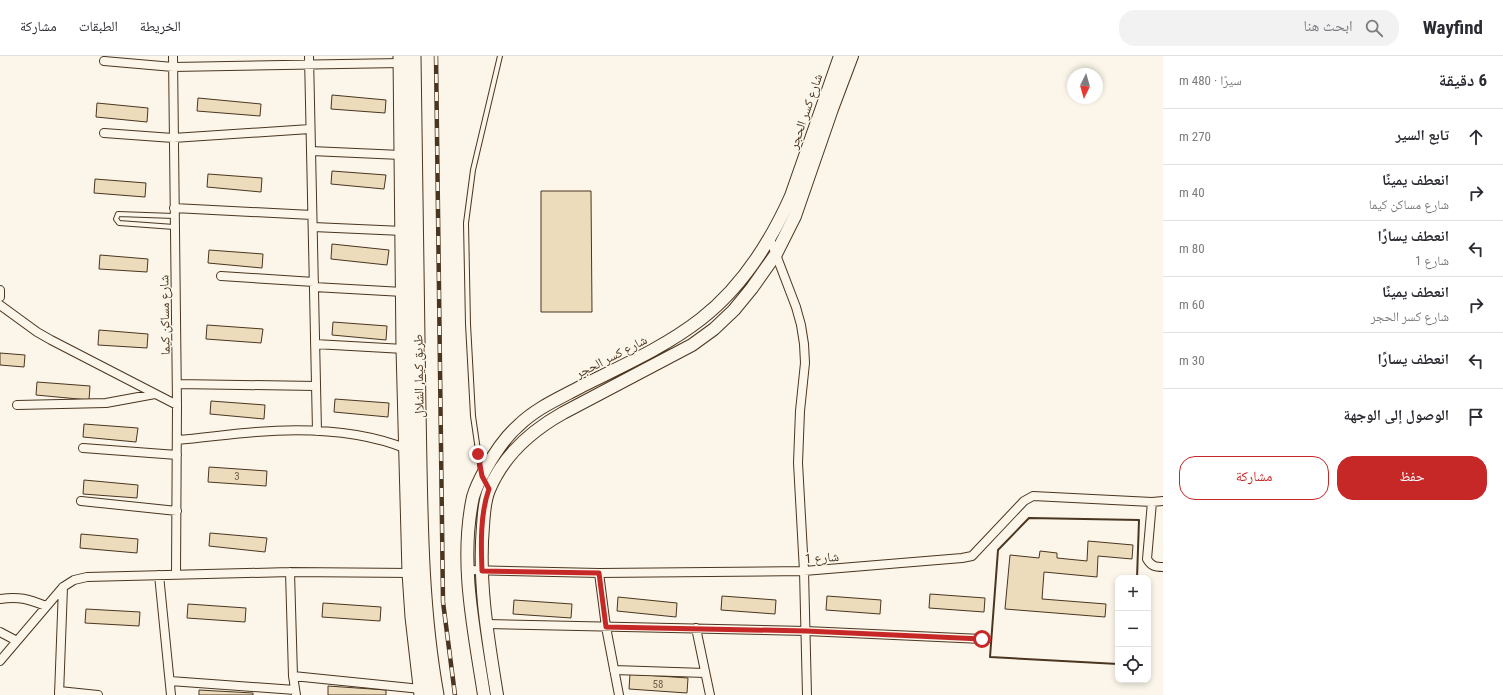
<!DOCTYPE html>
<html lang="ar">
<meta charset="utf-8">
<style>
:root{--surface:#fff;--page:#f2f2f3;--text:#2b2b33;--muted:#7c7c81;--line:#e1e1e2;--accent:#c62828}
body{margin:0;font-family:"Roboto Condensed","Noto Naskh Arabic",sans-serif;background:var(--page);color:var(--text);direction:rtl}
.controls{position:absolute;right:12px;bottom:12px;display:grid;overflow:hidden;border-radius:8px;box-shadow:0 2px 6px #0003}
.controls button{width:36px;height:36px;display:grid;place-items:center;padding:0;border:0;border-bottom:1px solid var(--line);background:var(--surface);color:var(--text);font:20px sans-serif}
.compass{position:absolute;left:1067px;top:12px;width:36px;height:36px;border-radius:50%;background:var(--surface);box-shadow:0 2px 6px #0003;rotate:185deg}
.stop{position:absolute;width:12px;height:12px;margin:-9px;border:3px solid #c62828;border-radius:50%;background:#fff}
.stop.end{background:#c62828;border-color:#fff;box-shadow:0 1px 4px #0008}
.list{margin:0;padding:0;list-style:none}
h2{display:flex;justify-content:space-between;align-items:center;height:52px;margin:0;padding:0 16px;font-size:17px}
h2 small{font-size:13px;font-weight:400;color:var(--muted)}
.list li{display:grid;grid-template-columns:26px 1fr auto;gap:12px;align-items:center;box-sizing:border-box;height:56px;padding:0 16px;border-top:1px solid var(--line)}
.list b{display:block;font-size:15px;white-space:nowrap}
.list p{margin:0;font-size:13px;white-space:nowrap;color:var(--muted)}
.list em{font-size:13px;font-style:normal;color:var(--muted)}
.actions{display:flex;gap:8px;padding:12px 16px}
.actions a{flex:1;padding:9px 0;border:1px solid var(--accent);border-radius:16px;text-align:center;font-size:14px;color:var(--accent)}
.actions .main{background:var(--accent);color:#fff}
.icon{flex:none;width:22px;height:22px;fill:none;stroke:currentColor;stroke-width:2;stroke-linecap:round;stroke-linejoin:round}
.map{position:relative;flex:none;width:1163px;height:639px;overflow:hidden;direction:ltr}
header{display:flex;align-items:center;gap:24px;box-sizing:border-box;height:56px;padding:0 20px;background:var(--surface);border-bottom:1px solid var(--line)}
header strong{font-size:19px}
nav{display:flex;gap:22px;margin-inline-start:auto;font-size:14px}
.search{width:280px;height:36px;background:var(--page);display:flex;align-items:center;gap:10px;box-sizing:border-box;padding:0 14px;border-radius:16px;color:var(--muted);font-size:15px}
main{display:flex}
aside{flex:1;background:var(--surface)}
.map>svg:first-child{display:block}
</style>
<header>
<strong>Wayfind</strong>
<div class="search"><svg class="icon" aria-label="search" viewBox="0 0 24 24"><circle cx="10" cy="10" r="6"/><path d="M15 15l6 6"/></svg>ابحث هنا</div>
<nav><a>الخريطة</a><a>الطبقات</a><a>مشاركة</a></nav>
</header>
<main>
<aside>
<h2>6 دقيقة<small>سيرًا · 480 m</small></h2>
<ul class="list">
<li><svg class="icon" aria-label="ahead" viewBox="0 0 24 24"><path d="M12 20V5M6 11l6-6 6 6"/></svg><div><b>تابع السير</b></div><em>270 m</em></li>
<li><svg class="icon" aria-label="right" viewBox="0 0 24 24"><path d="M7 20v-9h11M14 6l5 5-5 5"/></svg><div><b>انعطف يمينًا</b><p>شارع مساكن كيما</p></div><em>40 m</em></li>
<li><svg class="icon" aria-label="left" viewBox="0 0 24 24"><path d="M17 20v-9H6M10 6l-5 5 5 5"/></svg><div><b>انعطف يسارًا</b><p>شارع 1</p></div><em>80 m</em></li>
<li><svg class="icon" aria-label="right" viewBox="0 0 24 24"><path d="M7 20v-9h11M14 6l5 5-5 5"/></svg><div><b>انعطف يمينًا</b><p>شارع كسر الحجر</p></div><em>60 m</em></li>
<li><svg class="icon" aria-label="left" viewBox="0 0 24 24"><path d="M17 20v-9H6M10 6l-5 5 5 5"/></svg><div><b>انعطف يسارًا</b></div><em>30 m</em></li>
<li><svg class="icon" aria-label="arrive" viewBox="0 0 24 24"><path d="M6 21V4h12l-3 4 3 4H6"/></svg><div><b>الوصول إلى الوجهة</b></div></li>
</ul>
<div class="actions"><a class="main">حفظ</a><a>مشاركة</a></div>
</aside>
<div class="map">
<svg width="1163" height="639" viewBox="0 0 1163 639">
<rect width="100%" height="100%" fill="#fbf6e9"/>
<!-- building -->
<path fill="#ecdcbc" stroke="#4a3520" d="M332 39 386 44 385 57 331 53Z
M198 42 261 48 260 60 197 55Z
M97 47 148 52 147 66 96 61Z
M332 115 386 119 384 133 331 128Z
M208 118 262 122 261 136 207 131Z
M95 123 146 127 145 141 94 137Z
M541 135H591L592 256H541Z
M332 188 389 194 387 209 331 203Z
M209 194 263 198 262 212 208 207Z
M100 199 148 203 147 216 99 213Z
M333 266 387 270 386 284 332 279Z
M207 269 263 273 261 287 206 283Z
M99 274 148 278 147 292 98 289Z
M0 297 25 299 24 311 0 309Z
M37 326 90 330 89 344 36 339Z
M335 343 389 347 388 361 334 356Z
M211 345 265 349 264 363 210 358Z
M84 368 138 372 136 386 83 381Z
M209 411 267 415 266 430 208 426Z
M84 424 138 429 137 442 83 438Z
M210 477 267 482 265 496 209 490Z
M81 478 138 483 137 497 80 492Z
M1088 485 1133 489 1132 503 1098 500 1097 521 1044 516 1042 543 1106 548 1105 561 1005 553 1010 499 1039 502 1040 495 1057 497V502L1087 505Z
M930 538 985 542 984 556 929 552Z
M722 540 776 544 775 558 721 554Z
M827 540 881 544 880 558 826 554Z
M618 541 677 547 676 561 617 555Z
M514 544 572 548 571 562 513 558Z
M323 547 381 551 380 565 322 561Z
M188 548 246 552 245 566 187 562Z
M86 553 140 556 139 570 85 567Z
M630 618 688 622 687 637 629 633Z
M328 630 386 634V639H328Z
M199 634 253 637V639H199Z"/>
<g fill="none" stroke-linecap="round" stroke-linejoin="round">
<!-- lane casing -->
<g stroke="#4a3520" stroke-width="6">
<path id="lane" d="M174 160 118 158 116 163 119 167 174 171
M481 415 473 360 468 268 466 167 473 114 500 0"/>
</g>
<!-- street casing -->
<g stroke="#4a3520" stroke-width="10">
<path id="street" d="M173 0 177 349 176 518
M309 0 317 375
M104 5 173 11 401 7
M104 77 173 82 310 73
M311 95 401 99
M174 152 312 159
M313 171 403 175
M770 183 796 251 801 269 804 288 805 307 800 355 798 407 804 515 807 639
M221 220 314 226
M314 231 403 236
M0 234V241
M0 249 37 276 51 284 177 349
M315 288 404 293
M177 328 316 330
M17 349 106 347 155 338
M177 384C203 382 229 378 256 376 306 372 360 374 407 393
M83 392 177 399
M81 445 177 455
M1152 446 1147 503C1151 510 1155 511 1163 511
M468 514 599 517 804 515 962 502 972 500 1024 445 1033 440 1152 446 1163 445
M290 516 293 620 296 639
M599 517 606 571 619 639
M159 519 171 639
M0 543C19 540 28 543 46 550
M486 568 806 575 982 583
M696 572 710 639
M0 576 17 585
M0 605 63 531 74 524 87 521 290 516 413 517
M614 614 705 617
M293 620 421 633
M170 625 295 634
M59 635 98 639
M59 639 63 531"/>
</g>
<!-- secondary casing -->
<g stroke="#4a3520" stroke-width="14">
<path id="secondary" d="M484 639C474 574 459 506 473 441 476 431 480 423 485 414 494 398 504 382 518 370 536 352 560 342 582 330 622 310 665 291 701 263 742 231 770 187 791 140L840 0
M497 639C488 583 478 527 483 470 484 458 484 446 489 434 503 400 531 375 563 357L692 289 714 273 734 254 752 232 776 198 795 160 832 53 852 0"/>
</g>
<!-- highway casing -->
<g stroke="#4a3520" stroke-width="17">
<path id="highway" d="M401 0 404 293 410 517 413 561 422 639
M413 0C415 118 416 236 418 354 420 449 419 545 436 639"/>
</g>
<!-- lane -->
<use href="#lane" stroke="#fbf6e9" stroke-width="4"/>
<!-- street -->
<use href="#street" stroke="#fbf6e9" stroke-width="8"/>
<!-- secondary -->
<use href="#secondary" stroke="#fbf6e9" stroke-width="12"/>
<!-- highway -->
<use href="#highway" stroke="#fbf6e9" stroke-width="15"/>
<!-- rail casing -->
<g stroke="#4a3520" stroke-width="4.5">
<path id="rail" d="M436 0 443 546 455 639"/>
</g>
<!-- rail -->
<use href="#rail" stroke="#fbf6e9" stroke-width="3" stroke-dasharray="9" stroke-linecap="butt"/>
<!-- wall -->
<path stroke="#4a3520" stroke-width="2" d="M1118 608 990 601 998 494 1029 462 1139 464 1137 522"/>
</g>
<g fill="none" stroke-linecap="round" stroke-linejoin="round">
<!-- route -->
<path stroke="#c62828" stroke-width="5" d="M478 398 482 420 489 433C480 458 481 489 482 515L599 517 606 571 806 575 982 583"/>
</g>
<g text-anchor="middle" stroke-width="3" stroke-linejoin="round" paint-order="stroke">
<!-- number labels -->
<g font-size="11" fill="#725f47">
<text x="237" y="424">3</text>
<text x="658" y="632">58</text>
</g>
<!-- street labels -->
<g font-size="13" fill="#4a3520" stroke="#fbf6e9">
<text transform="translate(805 55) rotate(-71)" y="5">شارع كسر الحجر</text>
<text transform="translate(164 259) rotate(-91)" y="5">شارع مساكن كيما</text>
<text transform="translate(611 300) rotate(-27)" y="5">شارع كسر الحجر</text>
<text transform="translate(418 320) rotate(-91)" y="5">طريق كيما, الشلال</text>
<text transform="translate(822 501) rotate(-4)" y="5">شارع 1</text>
</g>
</g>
</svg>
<div class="controls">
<button>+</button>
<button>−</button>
<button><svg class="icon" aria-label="locate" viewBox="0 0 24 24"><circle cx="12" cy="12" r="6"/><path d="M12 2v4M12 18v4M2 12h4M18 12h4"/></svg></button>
</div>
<svg class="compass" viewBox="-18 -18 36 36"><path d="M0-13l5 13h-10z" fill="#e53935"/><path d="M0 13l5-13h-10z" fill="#7c7c81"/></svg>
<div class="stop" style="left:982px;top:583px"></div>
<div class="stop end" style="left:478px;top:398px"></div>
</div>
</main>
